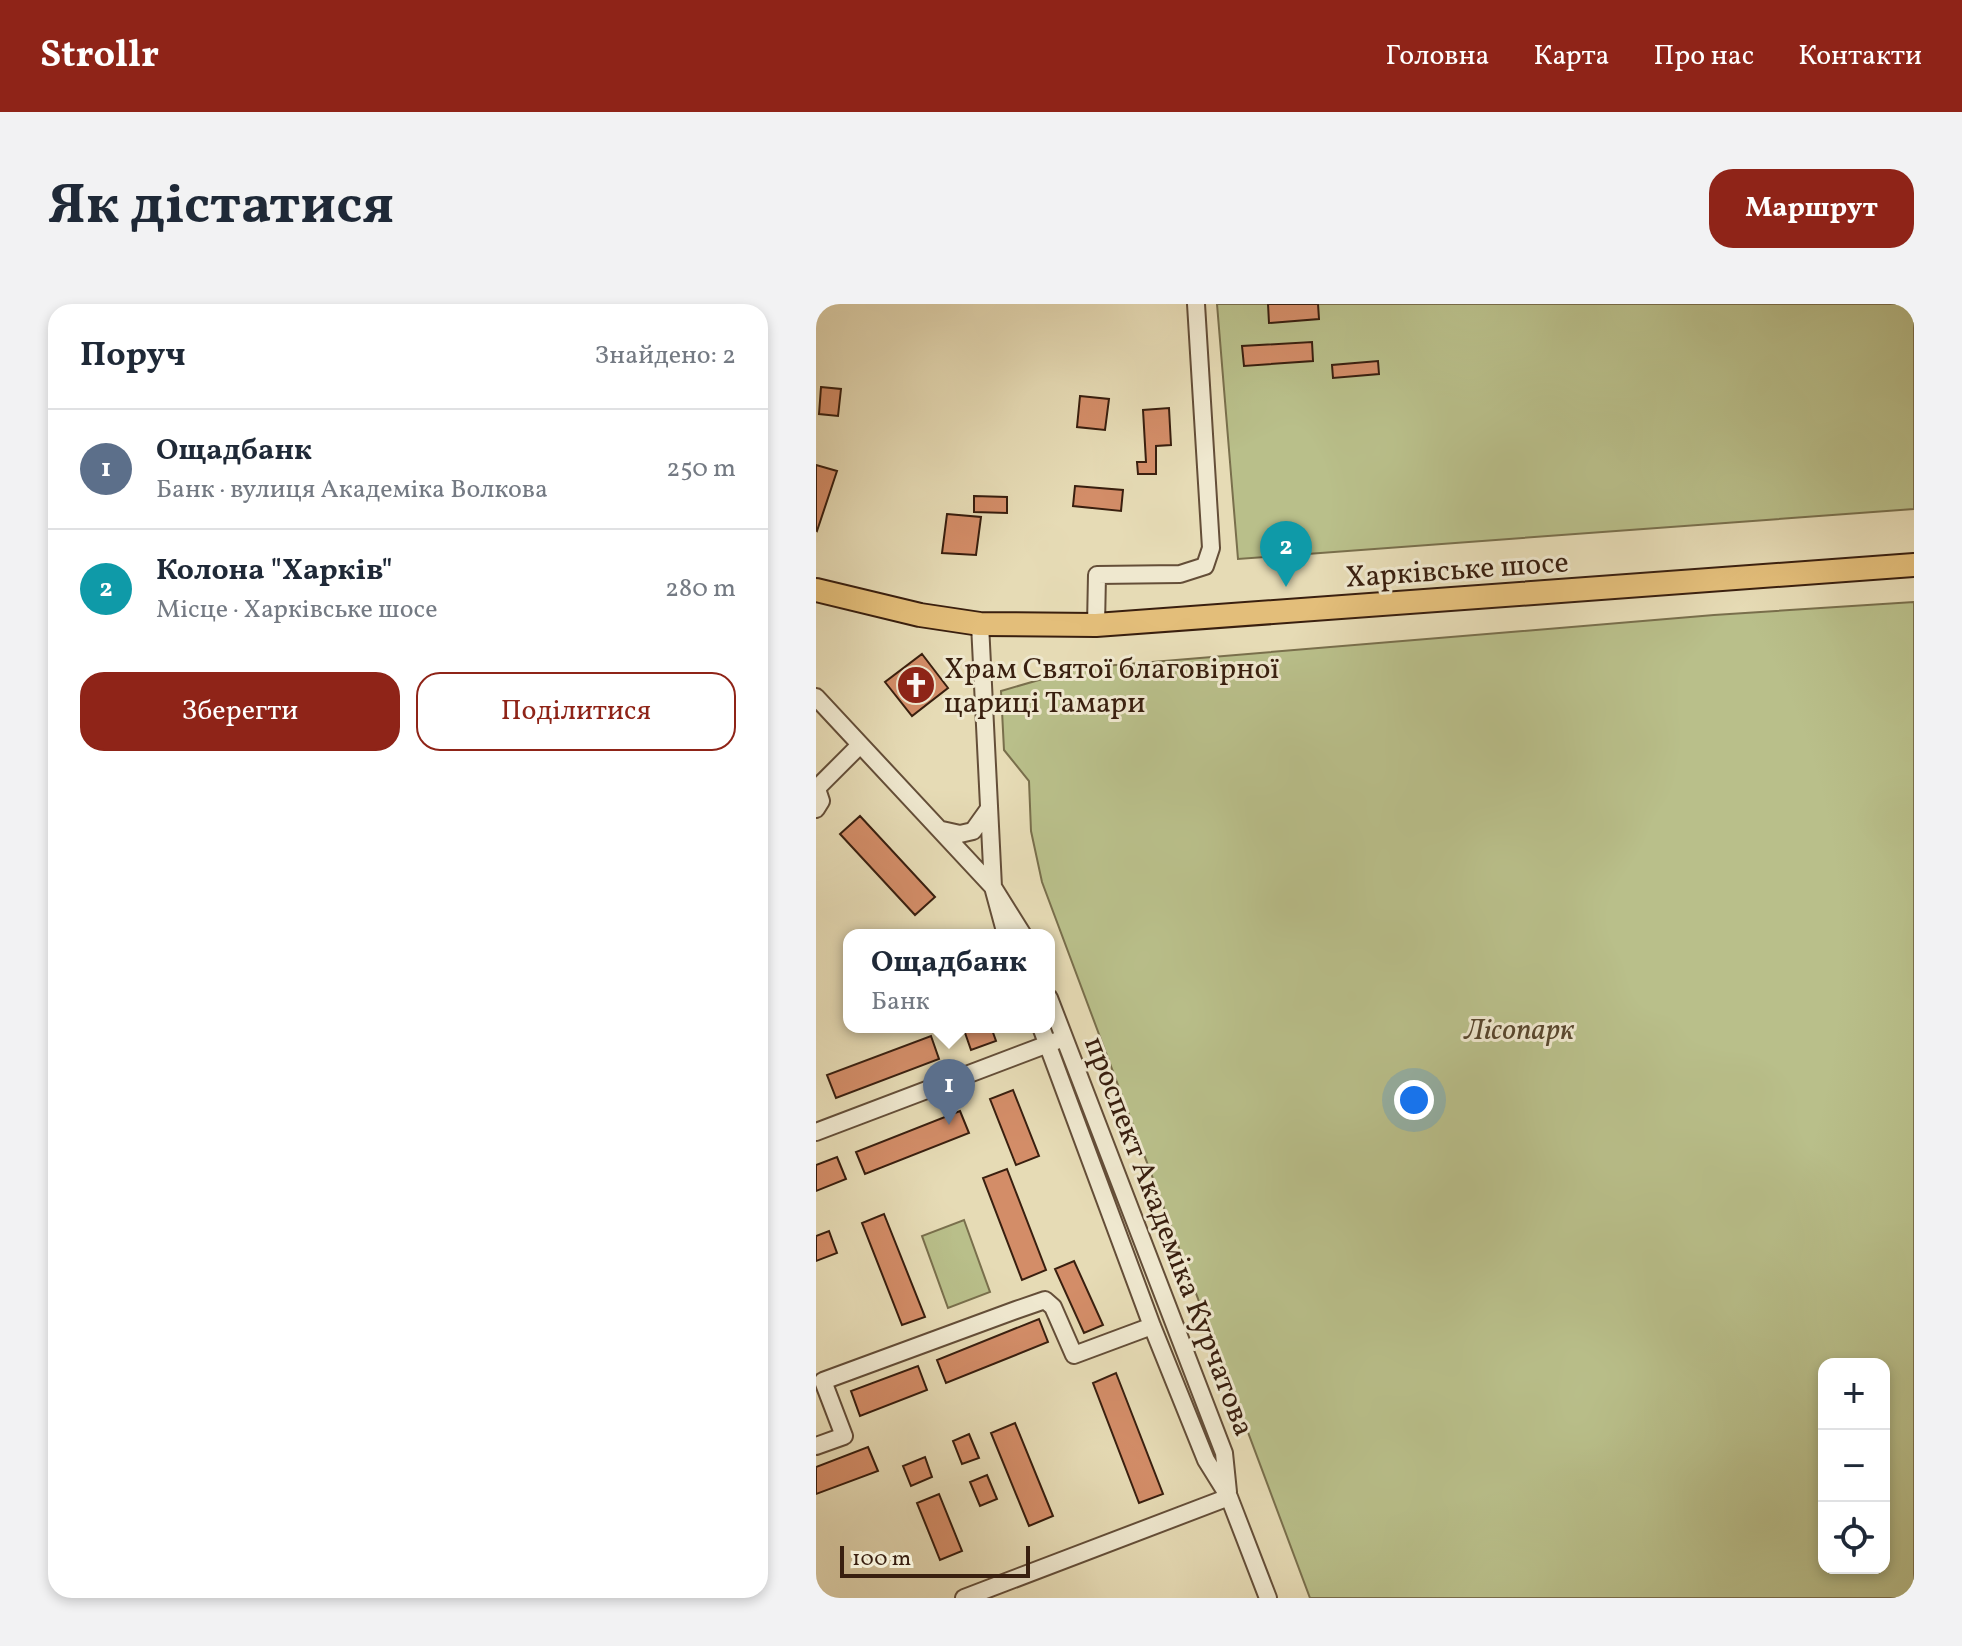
<!DOCTYPE html>
<html lang="uk">
<meta charset="utf-8">
<style>
:root{--surface:#fff;--page:#f2f2f3;--text:#1f2937;--muted:#747a83;--line:#e0e1e3;--accent:#8f2418}
body{margin:0;font-family:Vollkorn,serif;background:var(--page);color:var(--text)}
.controls{position:absolute;right:24px;bottom:24px;display:grid;overflow:hidden;border-radius:16px;box-shadow:0 4px 12px #0003}
.controls button{width:72px;height:72px;display:grid;place-items:center;padding:0;border:0;border-bottom:2px solid var(--line);background:var(--surface);color:var(--text);font:40px sans-serif}
.scale{position:absolute;left:24px;bottom:20px;width:190px;box-sizing:border-box;padding-left:8px;border:4px solid #391f0f;border-top:0;font-size:22px;line-height:28px;white-space:nowrap;color:#391f0f;-webkit-text-stroke:6px #efe8cf;paint-order:stroke}
.you{position:absolute;left:598px;top:796px;width:28px;height:28px;margin:-20px;border:6px solid #fff;border-radius:50%;background:#1a73e8;box-shadow:0 0 0 12px #1a73e833}
.badge{display:grid;place-items:center;width:52px;height:52px;border-radius:50%;background:var(--accent);color:#fff;font-size:26px;font-weight:700}
.pin{position:absolute;translate:-50% -66px;filter:drop-shadow(0 2px 4px #0008)}
.pin::after{content:'';position:absolute;top:42px;width:28px;height:24px;background:inherit;clip-path:polygon(0 0,100% 0,50% 100%)}
.popup{position:absolute;left:27px;top:625px;width:212px;height:104px;box-sizing:border-box;display:grid;place-content:center;border-radius:16px;background:var(--surface);filter:drop-shadow(0 2px 6px #0005);font-size:26px;white-space:nowrap;color:var(--muted)}
.popup b{font-size:30px;color:var(--text)}
.popup::after{content:'';position:absolute;left:50%;top:100%;margin-left:-16px;border:16px solid transparent;border-top-color:var(--surface)}
.list{margin:0;padding:0;list-style:none}
h2{display:flex;justify-content:space-between;align-items:center;height:104px;margin:0;padding:0 32px;font-size:34px}
h2 small{font-size:26px;font-weight:400;color:var(--muted)}
.list li{display:grid;grid-template-columns:52px 1fr auto;gap:24px;align-items:center;box-sizing:border-box;height:120px;padding:0 32px;border-top:2px solid var(--line)}
.list b{display:block;font-size:30px;white-space:nowrap}
.list p{margin:0;font-size:26px;white-space:nowrap;color:var(--muted)}
.list em{font-size:26px;font-style:normal;color:var(--muted)}
.actions{display:flex;gap:16px;padding:24px 32px}
.actions a{flex:1;padding:18px 0;border:2px solid var(--accent);border-radius:24px;text-align:center;font-size:28px;color:var(--accent)}
.actions .main{background:var(--accent);color:#fff}
.icon{flex:none;width:44px;height:44px;fill:none;stroke:currentColor;stroke-width:2;stroke-linecap:round;stroke-linejoin:round}
.map{position:relative;flex:none;width:1098px;height:1294px;overflow:hidden;border-radius:24px}
header{display:flex;align-items:center;gap:48px;box-sizing:border-box;height:112px;padding:0 40px;background:var(--accent);color:#fff}
header strong{font-size:38px}
nav{display:flex;gap:44px;margin-inline-start:auto;font-size:28px}
.intro{display:flex;align-items:center;justify-content:space-between;box-sizing:border-box;height:192px;padding:0 48px}
h1{margin:0;font-size:56px}
.button{padding:20px 36px;border-radius:24px;background:var(--accent);color:#fff;font-size:28px;font-weight:700}
main{display:flex;gap:48px;padding:0 48px}
aside{flex:1;background:var(--surface);border-radius:24px;box-shadow:0 4px 12px #0003}
.map>svg:first-child{display:block}
</style>
<header>
<strong>Strollr</strong>
<nav><a>Головна</a><a>Карта</a><a>Про нас</a><a>Контакти</a></nav>
</header>
<div class="intro"><h1>Як дістатися</h1><a class="button">Маршрут</a></div>
<main>
<aside>
<h2>Поруч<small>Знайдено: 2</small></h2>
<ul class="list">
<li><span class="badge" style="background:#5c6f8a">1</span><div><b>Ощадбанк</b><p>Банк · вулиця Академіка Волкова</p></div><em>250 m</em></li>
<li><span class="badge" style="background:#0f9aa8">2</span><div><b>Колона &quot;Харків&quot;</b><p>Місце · Харківське шосе</p></div><em>280 m</em></li>
</ul>
<div class="actions"><a class="main">Зберегти</a><a>Поділитися</a></div>
</aside>
<div class="map">
<svg width="1098" height="1294" viewBox="0 0 1098 1294">
<rect width="100%" height="100%" fill="#e6dbb5"/>
<filter id="stains"><feTurbulence type="fractalNoise" baseFrequency=".0025" numOctaves="4"/><feColorMatrix values="0 0 0 0 .2 0 0 0 0 .09 0 0 0 0 .02 0 0 0 .5 -.17"/></filter>
<radialGradient id="worn" r=".72"><stop offset=".6" stop-color="#630" stop-opacity="0"/><stop offset="1" stop-color="#630" stop-opacity=".3"/></radialGradient>
<!-- green -->
<path fill="#b9bf8a" stroke="#796f4c" stroke-width="2" fill-rule="evenodd" d="M401 0H1098V205L422 255Z
M1098 298V1294H494L226 578 215 527 213 477 188 446 185 387 264 364 898 311ZM1008 1060H1068V1264H1008Z
M148 916 174 988 132 1004 106 932Z"/>
<!-- building -->
<path fill="#d38d68" stroke="#391f0f" stroke-width="2" d="M452 0H502L503 15 453 19Z
M496 38 497 57 428 62 426 42Z
M562 57 563 70 517 74 516 61Z
M5 83 25 85 22 112 3 110Z
M264 92 293 95 289 126 261 123Z
M353 104 355 141 340 142V170H322L321 158H330L327 106Z
M0 161 21 167 1 227 0 226Z
M259 182 307 186 305 207 257 202Z
M158 192 191 193V209L158 208Z
M131 210 165 213 160 251 126 249Z
M106 350 132 384 96 412 69 378Z
M44 512 119 593 99 611 24 530Z
M147 723H175L180 737 155 746Z
M115 732 123 755 20 794 11 771Z
M197 786 223 852 200 861 174 795Z
M144 807 153 829 49 870 40 848Z
M21 853 30 875 0 887V861Z
M191 865 230 966 206 976 167 874Z
M68 910 109 1013 86 1021 46 919Z
M13 927 21 949 0 957V932Z
M258 957 287 1021 268 1029 239 965Z
M223 1015 232 1038 130 1079 121 1056Z
M102 1062 111 1086 44 1112 35 1087Z
M300 1069 347 1190 323 1199 277 1079Z
M199 1119 237 1212 213 1222 175 1129Z
M153 1130 163 1154 146 1160 137 1137Z
M52 1143 62 1167 0 1190V1163Z
M109 1153 116 1173 95 1182 87 1162Z
M171 1171 181 1195 164 1202 154 1178Z
M123 1190 146 1247 124 1256 101 1199Z"/>
<g fill="none" stroke-linecap="round" stroke-linejoin="round">
<!-- minor casing -->
<g stroke="#644e38" stroke-width="20">
<path id="minor" d="M164 320 177 583 190 631
M280 321 281 271 364 270 389 262 395 244 380 0
M0 393 177 583 207 631
M0 485 44 441
M0 505 5 497 1 485
M126 526 144 530 157 527 172 506
M233 694 408 1149 412 1188
M225 723 336 1022 390 1156 413 1193 452 1294
M0 828 240 737
M0 1142 28 1132 7 1077 200 1006 229 996 237 1003 258 1051 336 1022
M148 1294 413 1193"/>
</g>
<!-- major casing -->
<g stroke="#391f0f" stroke-width="26">
<path id="major" d="M0 286 104 311 164 320 280 321 1098 261"/>
</g>
<!-- minor -->
<use href="#minor" stroke="#efe8cf" stroke-width="16"/>
<!-- major -->
<use href="#major" stroke="#e3be7a" stroke-width="22"/>
</g>
<!-- icons -->
<defs>
<g id="church-disc" transform="scale(2)"><circle r="9.5" fill="#8f2418" stroke="#efe8cf"/><path d="M-1.2-6h2.4v3.5h3.3v2.4h-3.3V6h-2.4V-.1h-3.3v-2.4h3.3Z" fill="#fff"/></g>
</defs>
<g fill-rule="evenodd">
<use href="#church-disc" x="100" y="381"/>
</g>
<g text-anchor="middle" stroke-width="6" stroke-linejoin="round" paint-order="stroke">
<!-- street labels -->
<g font-size="30" fill="#391f0f" stroke="#efe8cf">
<text transform="translate(641 265) rotate(-4)" y="10">Харківське шосе</text>
<text transform="translate(354 932) rotate(69)" y="10">проспект Академіка Курчатова</text>
</g>
<!-- poi labels -->
<g font-size="30" fill="#391f0f" stroke="#efe8cf" text-anchor="start">
<text x="128" y="374">Храм Святої благовірної<tspan x="128" dy="34">цариці Тамари</tspan></text>
</g>
<!-- park labels -->
<g font-size="30" font-style="italic" fill="#59472e" stroke="#efe8cf">
<text x="703" y="735">Лісопарк</text>
</g>
</g>
<rect width="100%" height="100%" filter="url(#stains)"/>
<rect width="100%" height="100%" fill="url(#worn)"/>
</svg>
<div class="controls">
<button>+</button>
<button>−</button>
<button><svg class="icon" aria-label="locate" viewBox="0 0 24 24"><circle cx="12" cy="12" r="6"/><path d="M12 2v4M12 18v4M2 12h4M18 12h4"/></svg></button>
</div>
<div class="scale">100 m</div>
<div class="you"></div>
<div class="pin badge" style="left:133px;top:821px;background:#5c6f8a">1</div>
<div class="popup"><b>Ощадбанк</b>Банк</div>
<div class="pin badge" style="left:470px;top:283px;background:#0f9aa8">2</div>
</div>
</main>
